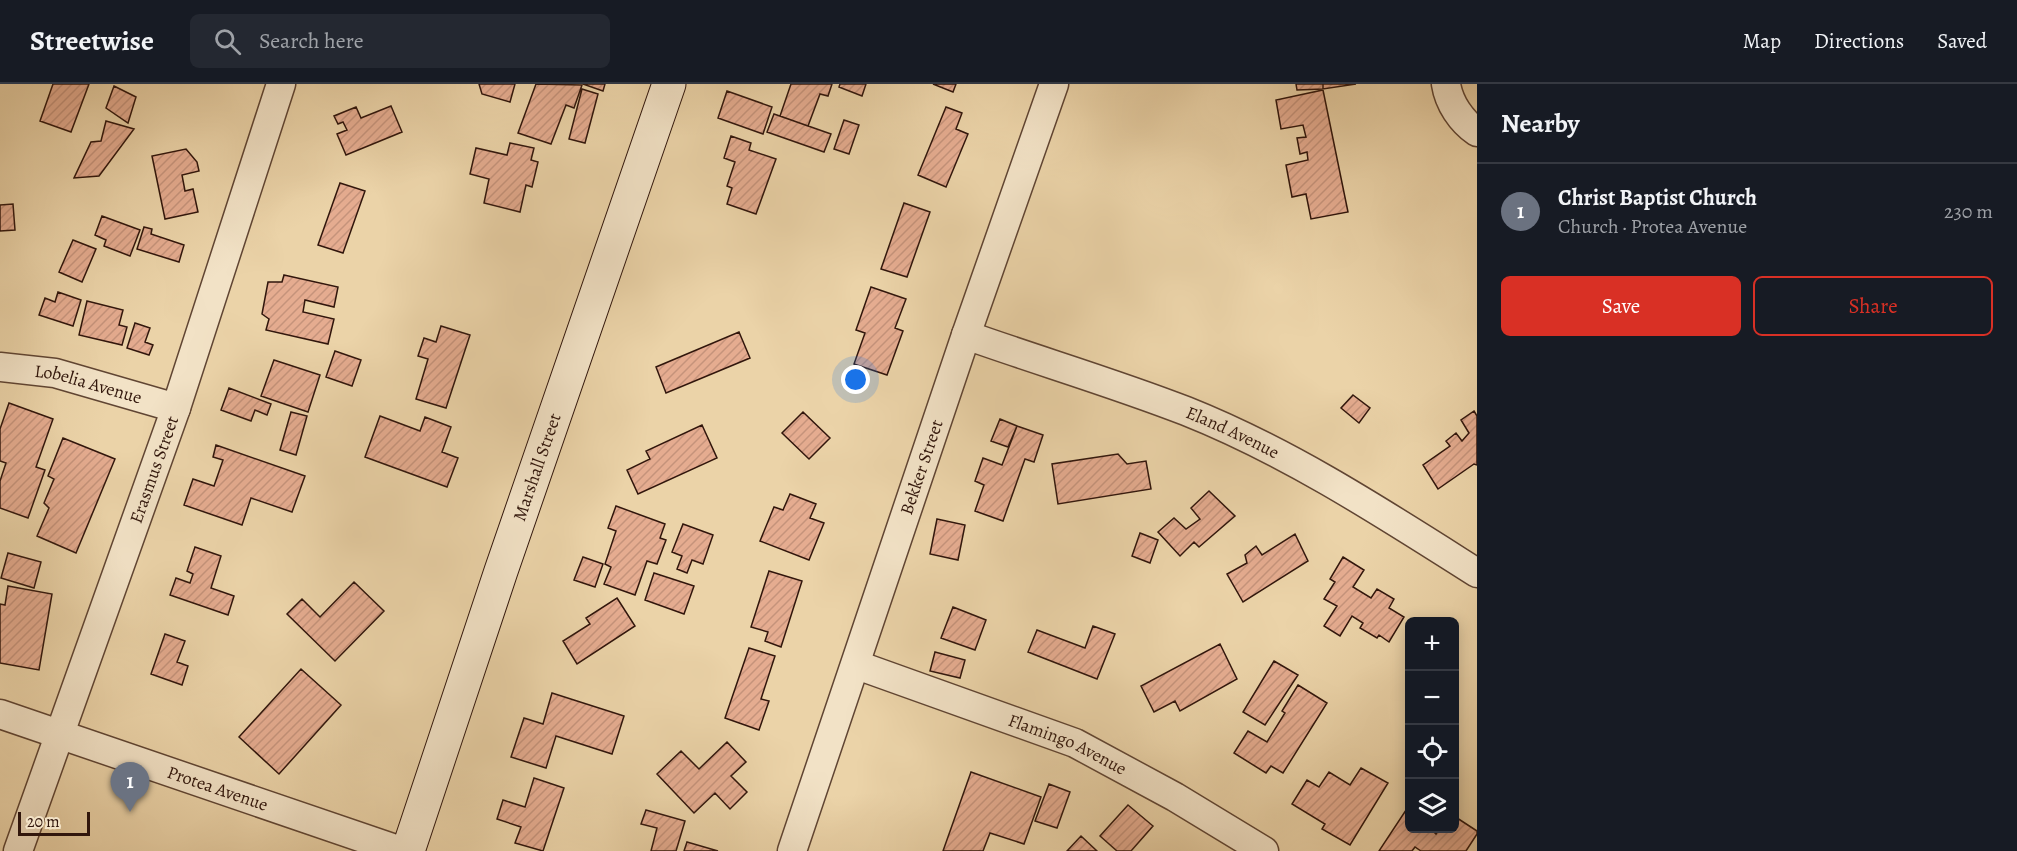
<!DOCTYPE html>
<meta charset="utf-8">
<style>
:root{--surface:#171b24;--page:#242831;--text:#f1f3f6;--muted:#9ea1a6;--line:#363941;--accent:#d93025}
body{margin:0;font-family:Alegreya,serif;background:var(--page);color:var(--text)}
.controls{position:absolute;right:18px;bottom:18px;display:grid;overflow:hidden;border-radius:9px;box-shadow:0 3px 15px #0003}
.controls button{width:54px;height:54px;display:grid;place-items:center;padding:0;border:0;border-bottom:2px solid var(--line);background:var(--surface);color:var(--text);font:30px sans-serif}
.scale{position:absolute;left:18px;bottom:15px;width:72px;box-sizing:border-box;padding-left:6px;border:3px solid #31160c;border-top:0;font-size:16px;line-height:21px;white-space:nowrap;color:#31160c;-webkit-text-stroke:4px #f2e2c6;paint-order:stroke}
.you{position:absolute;left:856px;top:296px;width:21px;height:21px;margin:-15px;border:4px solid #fff;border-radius:50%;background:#1a73e8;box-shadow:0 0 0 9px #1a73e833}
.badge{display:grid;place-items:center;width:39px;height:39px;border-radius:50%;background:var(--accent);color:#fff;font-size:20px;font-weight:700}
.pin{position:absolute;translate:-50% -50px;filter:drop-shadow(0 2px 3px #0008)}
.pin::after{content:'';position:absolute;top:32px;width:21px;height:18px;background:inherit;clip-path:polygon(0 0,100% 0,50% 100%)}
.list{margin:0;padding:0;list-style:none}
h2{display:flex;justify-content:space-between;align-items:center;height:78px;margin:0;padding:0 24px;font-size:26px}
h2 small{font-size:20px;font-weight:400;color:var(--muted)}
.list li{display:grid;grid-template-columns:39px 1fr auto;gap:18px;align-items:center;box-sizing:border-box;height:96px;padding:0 24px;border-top:2px solid var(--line)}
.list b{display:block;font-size:22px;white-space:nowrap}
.list p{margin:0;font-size:20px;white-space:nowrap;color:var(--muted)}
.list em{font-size:20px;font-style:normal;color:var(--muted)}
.actions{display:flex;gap:12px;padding:18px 24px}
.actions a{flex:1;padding:14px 0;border:2px solid var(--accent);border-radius:9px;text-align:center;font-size:21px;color:var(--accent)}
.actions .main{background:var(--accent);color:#fff}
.icon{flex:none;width:33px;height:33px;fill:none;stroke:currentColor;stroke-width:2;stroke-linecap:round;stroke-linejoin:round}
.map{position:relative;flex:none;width:1477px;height:767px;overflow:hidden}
header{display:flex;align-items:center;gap:36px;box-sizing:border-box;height:84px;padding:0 30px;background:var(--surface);border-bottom:2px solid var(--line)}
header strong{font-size:28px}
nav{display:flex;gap:33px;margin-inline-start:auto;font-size:21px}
.search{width:420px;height:54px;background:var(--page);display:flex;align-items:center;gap:15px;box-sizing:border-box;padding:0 21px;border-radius:9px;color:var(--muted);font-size:22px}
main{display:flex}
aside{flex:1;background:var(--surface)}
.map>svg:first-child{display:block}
</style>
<header>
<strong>Streetwise</strong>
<div class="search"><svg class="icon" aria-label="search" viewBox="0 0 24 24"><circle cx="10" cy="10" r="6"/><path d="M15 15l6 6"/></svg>Search here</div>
<nav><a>Map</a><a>Directions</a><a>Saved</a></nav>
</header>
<main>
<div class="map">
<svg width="1477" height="767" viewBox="0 0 1477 767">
<defs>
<pattern id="building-hatch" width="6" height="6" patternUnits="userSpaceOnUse" patternTransform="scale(1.5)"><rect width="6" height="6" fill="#e5ac90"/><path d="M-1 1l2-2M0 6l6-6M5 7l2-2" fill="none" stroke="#c5937b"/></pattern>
</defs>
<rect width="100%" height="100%" fill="#ebd3a8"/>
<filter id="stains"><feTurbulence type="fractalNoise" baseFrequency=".00333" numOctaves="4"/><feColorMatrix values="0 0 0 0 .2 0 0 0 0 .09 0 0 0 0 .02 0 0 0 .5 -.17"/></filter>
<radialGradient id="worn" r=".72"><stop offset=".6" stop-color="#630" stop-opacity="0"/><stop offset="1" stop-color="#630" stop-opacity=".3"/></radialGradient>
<!-- building -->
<path fill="url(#building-hatch)" stroke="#31160c" stroke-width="1.5" d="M53 0H89L71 48 40 37Z
M479 0H515L510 18 482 10Z
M536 0 582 1 574 24 566 21 551 60 518 49Z
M583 0H605L603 7Z
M791 0H832L828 12 820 10 808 42 780 32Z
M840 0H866L862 12 839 3Z
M933 0H956L953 8Z
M1296 0H1323V5L1297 6Z
M1323 0H1356L1323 5Z
M114 2 136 13 128 39 106 24Z
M582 5 598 10 585 59 569 55Z
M1323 6 1348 128 1311 135 1306 110 1292 113 1286 81 1308 76 1307 68 1300 70 1297 54 1306 53 1303 41 1281 45 1276 16Z
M727 7 772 23 763 50 718 34Z
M391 22 402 48 346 71 337 50 347 46 343 38 338 40 334 32 356 23 361 34Z
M946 23 962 29 956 45 968 50 946 103 918 91Z
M774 30 831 50 824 68 767 48Z
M844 36 859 41 849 70 834 65Z
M106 37 134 45 99 92 74 94 91 58 101 57Z
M731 52 751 59 749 66 776 75 756 130 727 120 732 104 727 102 735 78 724 74Z
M510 59 534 64 531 76 538 78 532 103 526 101 520 128 484 119 489 95 470 90 476 64 507 71Z
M186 65 197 78 199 87 182 91 185 107 193 105 198 128 165 135 152 72Z
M340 99 365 107 343 169 318 161Z
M904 119 930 128 907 193 881 185Z
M13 120 15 146 0 147V121Z
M102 132 140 146 130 172 104 162 106 156 95 151Z
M144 143 152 145 151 150 184 161 179 178 137 165Z
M73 156 96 165 82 198 59 188Z
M284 191 338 203 334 223 305 216 303 228 334 235 328 260 266 246 269 235 262 230 268 198H282Z
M871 203 906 215 895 244 903 247 887 291 854 280 865 249 856 246Z
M58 208 81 216 73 242 39 231 45 214 55 218Z
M87 217 123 226 119 241 127 243 122 261 79 251Z
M135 239 150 244 145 258 153 261 149 271 127 264Z
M441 242 470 251 446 324 416 315 428 275 418 272 424 254 436 258Z
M739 248 750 274 666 309 656 283Z
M335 267 361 276 352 302 326 293Z
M274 276 320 291 308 328 261 312Z
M229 304 271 320 267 331 255 326 251 337 221 326Z
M1353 311 1370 324 1359 339 1341 324Z
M9 319 53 335 36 383 45 386 28 434 0 424V397L6 379 0 377V345Z
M1474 327 1477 332V381L1474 380 1438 405 1423 381 1450 362 1446 357 1456 349 1462 357 1469 349 1461 336Z
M291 328 307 332 296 371 280 366Z
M803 328 830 354 809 375 782 349Z
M380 332 420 347 425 333 451 343 442 368 458 374 447 403 365 373Z
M1000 335 1017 342 1008 363 991 357Z
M702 341 717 374 638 410 627 386 650 375 646 367Z
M1017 342 1043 351 1034 378 1025 375 1003 437 975 427 984 401 975 397 983 374 1002 381Z
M63 354 115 375 76 469 37 452 49 424 44 419 54 395 48 392Z
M216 361 305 392 292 428 251 414 242 441 184 421 193 395 214 402 223 376 213 373Z
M1118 370 1127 380 1146 377 1151 405 1058 420 1052 380Z
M1209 407 1235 432 1199 463 1194 458 1180 472 1158 448 1174 434 1186 445 1200 435 1191 424Z
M790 410 816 420 810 434 824 439 809 476 760 457 774 423 783 426Z
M616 422 665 440 660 454 666 456 657 480 647 477 635 511 604 500 611 483 605 480 616 447 608 444Z
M937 435 965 441 958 476 930 470Z
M683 440 713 451 703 480 692 476 687 489 677 485 682 472 672 468Z
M1140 449 1158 456 1150 479 1132 472Z
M1295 450 1308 477 1243 518 1227 490 1247 479 1245 471 1256 462 1262 471Z
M195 463 221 472 211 504 234 512 228 531 170 511 176 494 190 499 193 490 187 487Z
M8 469 41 478 34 504 1 494Z
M583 473 603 480 595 503 574 496Z
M1343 473 1364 486 1353 503 1371 514 1377 505 1394 515 1389 524 1404 533 1389 558 1379 551 1377 554 1360 544 1363 539 1352 532 1340 552 1324 542 1337 522 1324 515 1335 498 1330 495Z
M769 487 802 497 781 563 765 557 768 548 751 543Z
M654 489 694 502 684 530 645 516Z
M354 498 384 527 335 577 287 530 302 515 320 533Z
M8 502 52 510 39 586 0 579V520L5 521Z
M617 514 635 542 577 580 563 557 590 540 586 534Z
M953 523 986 536 975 566 941 554Z
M1093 542 1115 550 1097 595 1028 568 1037 546 1085 564Z
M165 550 185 557 177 578 188 582 182 601 151 590Z
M1220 560 1237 595 1180 627 1175 617 1154 628 1141 602Z
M749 564 775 572 761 615 769 617 759 646 725 634Z
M935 568 965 576 960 594 930 587Z
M1274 577 1298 591 1265 641 1243 628Z
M301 585 341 621 279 690 239 653Z
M1298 601 1327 619 1283 689 1271 682 1266 689 1234 669 1248 647 1267 658 1285 629 1282 627Z
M552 609 624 632 612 670 556 652 546 684 511 673 524 634 543 640Z
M727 658 746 678 731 692 747 708 730 725 715 709 694 729 657 690 681 667 699 685Z
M1361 684 1388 699 1350 761 1322 745 1325 740 1292 720 1307 696 1319 703 1329 688 1350 701Z
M971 688 1041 713 1024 760 990 749 983 767H943Z
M534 694 564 704 543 767 515 759 521 743 497 735 503 716 525 723Z
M1049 700 1070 708 1057 744 1035 737Z
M1410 720V744H1430L1436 750 1440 744H1454V732L1477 747V750L1466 767H1421L1415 763 1412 767H1379Z
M1128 721 1153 742 1131 767H1117L1100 752Z
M646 726 685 737 676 767H651L657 744 641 740Z
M1081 752 1097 767H1067Z
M687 758 718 767H684Z"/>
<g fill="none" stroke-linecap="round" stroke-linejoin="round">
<!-- street casing -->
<g stroke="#604533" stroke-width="31">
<g id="street">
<path d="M1446 0C1449 19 1461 37 1477 48"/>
<path id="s1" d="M966 251C1039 277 1114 299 1186 327 1289 368 1384 430 1477 489"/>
<path id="s2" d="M0 283 55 289 176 324"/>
<path id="s3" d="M857 581 1075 659 1175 713 1264 767"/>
<path id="s4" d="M0 630 401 767"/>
<path id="s5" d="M18 767 176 324 281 0"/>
<path id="s6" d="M792 767 966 251 1054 0"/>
</g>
</g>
<!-- secondary casing -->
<g stroke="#31160c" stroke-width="35">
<g id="secondary">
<path id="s7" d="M408 767 501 487 669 0"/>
</g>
</g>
<!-- street -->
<use href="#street" stroke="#f2e2c6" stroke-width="28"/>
<!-- secondary -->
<use href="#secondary" stroke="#f2e2c6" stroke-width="33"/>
</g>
<g text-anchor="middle" stroke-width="6" stroke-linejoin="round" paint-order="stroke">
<!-- street labels -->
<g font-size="18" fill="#31160c" stroke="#f2e2c6">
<text dy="6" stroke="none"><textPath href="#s2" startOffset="90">Lobelia Avenue</textPath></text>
<text dy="6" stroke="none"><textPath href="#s1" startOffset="284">Eland Avenue</textPath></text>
<text dy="6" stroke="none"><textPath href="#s7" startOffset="405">Marshall Street</textPath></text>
<text dy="6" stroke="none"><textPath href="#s6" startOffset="405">Bekker Street</textPath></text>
<text dy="6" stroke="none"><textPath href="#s5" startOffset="405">Erasmus Street</textPath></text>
<text dy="6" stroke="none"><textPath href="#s3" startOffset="225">Flamingo Avenue</textPath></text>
<text dy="6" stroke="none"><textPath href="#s4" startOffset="230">Protea Avenue</textPath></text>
</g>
</g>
<rect width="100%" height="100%" filter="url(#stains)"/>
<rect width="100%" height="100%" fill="url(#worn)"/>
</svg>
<div class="controls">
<button>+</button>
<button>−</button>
<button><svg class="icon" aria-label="locate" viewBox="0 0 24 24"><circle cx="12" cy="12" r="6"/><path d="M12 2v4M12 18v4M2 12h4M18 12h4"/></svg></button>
<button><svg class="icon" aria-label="layers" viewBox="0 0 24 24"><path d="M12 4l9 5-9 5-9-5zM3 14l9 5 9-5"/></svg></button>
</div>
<div class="scale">20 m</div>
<div class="you"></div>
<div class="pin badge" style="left:130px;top:728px;background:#6b7280">1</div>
</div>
<aside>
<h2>Nearby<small></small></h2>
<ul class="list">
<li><span class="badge" style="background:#6b7280">1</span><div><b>Christ Baptist Church</b><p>Church · Protea Avenue</p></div><em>230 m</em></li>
</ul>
<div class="actions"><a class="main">Save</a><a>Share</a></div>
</aside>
</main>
